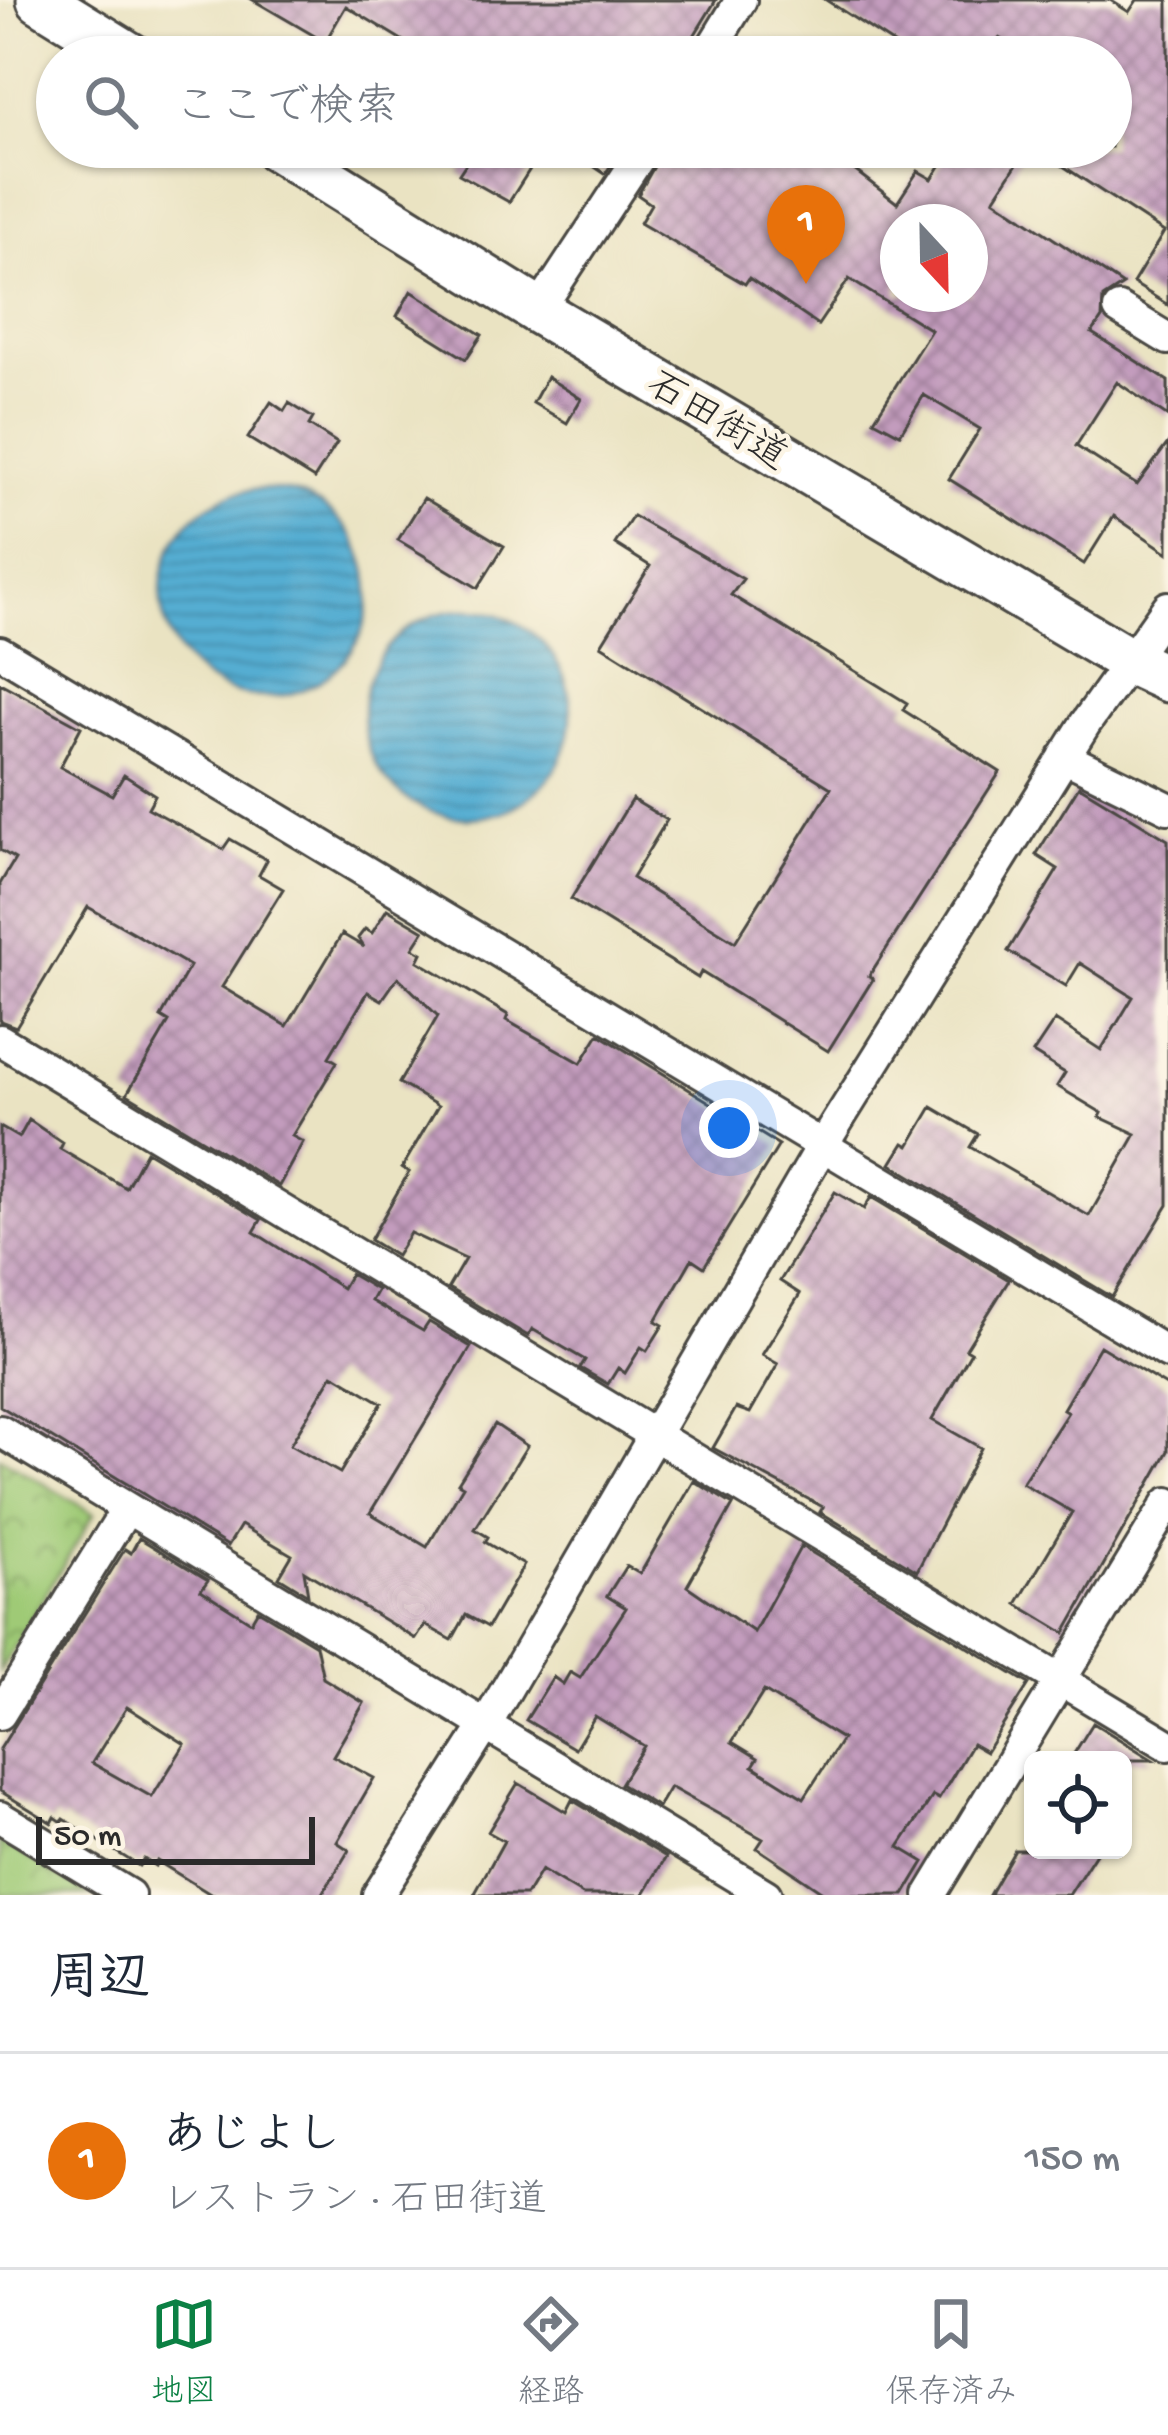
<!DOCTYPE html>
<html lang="ja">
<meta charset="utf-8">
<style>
:root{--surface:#fff;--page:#f2f2f3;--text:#1f2937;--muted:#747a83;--line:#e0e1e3;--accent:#0b8043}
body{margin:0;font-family:"Gochi Hand","Klee One",sans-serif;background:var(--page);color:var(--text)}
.controls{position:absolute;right:36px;bottom:36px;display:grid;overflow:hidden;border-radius:18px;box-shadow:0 3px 9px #0004}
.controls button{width:108px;height:108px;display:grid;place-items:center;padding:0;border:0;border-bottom:3px solid var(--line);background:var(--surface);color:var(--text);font:60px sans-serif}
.compass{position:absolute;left:880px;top:204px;width:108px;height:108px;border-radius:50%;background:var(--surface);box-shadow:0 3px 9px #0004;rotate:158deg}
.scale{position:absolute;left:36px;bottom:30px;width:279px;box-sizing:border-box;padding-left:12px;border:6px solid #2b2b2b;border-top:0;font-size:33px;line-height:42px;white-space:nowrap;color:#2b2b2b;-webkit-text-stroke:9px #fcf5e5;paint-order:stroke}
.you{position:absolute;left:729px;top:1128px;width:42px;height:42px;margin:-30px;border:9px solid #fff;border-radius:50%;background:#1a73e8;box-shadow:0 0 0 18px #1a73e833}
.badge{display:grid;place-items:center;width:78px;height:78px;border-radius:50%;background:var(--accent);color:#fff;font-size:39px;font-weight:700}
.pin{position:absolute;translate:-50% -99px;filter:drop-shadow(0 3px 6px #0008)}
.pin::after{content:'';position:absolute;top:63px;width:42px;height:36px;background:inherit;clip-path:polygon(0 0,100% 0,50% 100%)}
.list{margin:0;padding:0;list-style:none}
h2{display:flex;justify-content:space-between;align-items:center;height:156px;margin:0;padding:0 48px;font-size:51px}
h2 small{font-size:39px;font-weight:400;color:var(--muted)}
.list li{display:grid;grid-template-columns:78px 1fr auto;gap:36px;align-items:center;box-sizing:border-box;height:216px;padding:0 48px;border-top:3px solid var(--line)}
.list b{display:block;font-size:45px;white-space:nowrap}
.list p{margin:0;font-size:39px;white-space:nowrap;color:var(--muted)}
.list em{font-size:39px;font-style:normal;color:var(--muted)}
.icon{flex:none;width:66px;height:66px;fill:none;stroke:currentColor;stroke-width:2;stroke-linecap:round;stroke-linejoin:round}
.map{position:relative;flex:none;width:1168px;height:1895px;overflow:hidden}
.search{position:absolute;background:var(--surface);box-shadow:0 3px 9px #0004;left:36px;right:36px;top:36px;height:132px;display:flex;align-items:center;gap:30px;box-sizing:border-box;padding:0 42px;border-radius:66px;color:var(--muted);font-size:45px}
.sheet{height:372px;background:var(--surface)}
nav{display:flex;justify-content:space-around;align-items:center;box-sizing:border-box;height:168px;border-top:3px solid var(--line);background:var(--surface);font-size:33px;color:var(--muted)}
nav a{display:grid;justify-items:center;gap:6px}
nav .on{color:var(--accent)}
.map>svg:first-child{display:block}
</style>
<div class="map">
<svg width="1168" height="1895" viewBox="0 0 1168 1895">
<defs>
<pattern id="park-crowns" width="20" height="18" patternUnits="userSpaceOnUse" patternTransform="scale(3)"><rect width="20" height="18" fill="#9fca76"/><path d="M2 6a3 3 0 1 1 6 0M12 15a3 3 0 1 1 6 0" fill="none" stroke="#82a461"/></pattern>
<pattern id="water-rules" width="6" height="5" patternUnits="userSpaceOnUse" patternTransform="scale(3)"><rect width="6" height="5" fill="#55add2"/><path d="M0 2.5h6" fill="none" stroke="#478dab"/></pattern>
<pattern id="building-cross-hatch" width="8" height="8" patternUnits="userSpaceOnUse" patternTransform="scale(3)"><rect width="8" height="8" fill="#c39cbd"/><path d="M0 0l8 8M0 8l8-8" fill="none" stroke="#9f7f9a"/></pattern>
</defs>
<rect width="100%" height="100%" fill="#fcf5e5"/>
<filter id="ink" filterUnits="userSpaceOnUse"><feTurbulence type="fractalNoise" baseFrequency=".00833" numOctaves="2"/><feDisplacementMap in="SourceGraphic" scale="24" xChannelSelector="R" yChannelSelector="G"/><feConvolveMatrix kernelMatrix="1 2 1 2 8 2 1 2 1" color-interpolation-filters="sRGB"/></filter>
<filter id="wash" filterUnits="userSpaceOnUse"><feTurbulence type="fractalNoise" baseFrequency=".004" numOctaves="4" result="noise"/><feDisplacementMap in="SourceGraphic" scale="48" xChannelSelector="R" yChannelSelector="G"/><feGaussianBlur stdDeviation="2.7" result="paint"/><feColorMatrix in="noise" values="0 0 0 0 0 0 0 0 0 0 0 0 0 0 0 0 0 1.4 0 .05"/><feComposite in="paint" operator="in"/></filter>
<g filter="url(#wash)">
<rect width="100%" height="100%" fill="#eae3c2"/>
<!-- park -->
<path fill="url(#park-crowns)" stroke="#657a50" stroke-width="3" d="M0 1457 94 1514 0 1671Z
M0 1841 90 1895H0Z"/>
<!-- water -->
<path fill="url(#water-rules)" stroke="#406c7e" stroke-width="3" d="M161 593a104 104 0 1 1 208 0a104 104 0 1 1-208 0Z
M363 714a104 104 0 1 1 208 0a104 104 0 1 1-208 0Z"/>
<g id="blocks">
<!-- building -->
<path fill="url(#building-cross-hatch)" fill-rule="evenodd" d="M253 0H716L681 57H402L410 45 346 6 325 42Z
M826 0H1110L1129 12 1137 0H1168V305L1133 283 1164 232 1034 147H1111V57H1029L999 38 986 57H914Z
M477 147H544L509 202 459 174Z
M565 147H623L605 174Z
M665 147H866L853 169 897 203 918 171 932 179 952 147H1028L994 199 1123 285 1103 298 1102 318 1092 333 1168 381V417L1117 382 1076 446 1137 485 1168 443V553L1114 516 1084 564 949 479 980 429 924 395 900 434 874 420 931 330 849 279 818 325 749 278 745 284 640 223 651 204 638 195ZM898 222H970V294H898Z
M411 291 482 335 466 359 397 316Z
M547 377 581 399 567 423 533 403Z
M271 402 284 411 289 403 313 418 309 425 337 443 314 479 248 438Z
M424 498 504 546 478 588 398 540Z
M633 516 743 579 731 595 907 703 903 710 1000 772 869 976 873 979 828 1051 701 972 698 978 571 899 632 799 667 820 632 878 735 942 831 788 601 645 650 566 615 544Z
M0 683 81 727 60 767 112 795 124 775 155 795 148 808 223 849 230 839 267 860 259 875 283 889 222 987 287 1026 342 934 364 947 358 938 365 929 372 933 387 909 424 931 413 948 422 953 418 961 508 1015 506 1020 581 1063 599 1034 779 1145 704 1267 692 1259 656 1321 663 1325 647 1351 641 1347 625 1373 618 1368 608 1384 580 1368 585 1360 532 1329 528 1336 448 1288 465 1259 410 1233 396 1256 370 1240 409 1172 402 1168 438 1106 399 1083 438 1016 398 977 382 1000 368 992 329 1057 337 1062 292 1136 303 1142 279 1186 127 1094 169 1022 161 1017 190 966 132 932 88 907 16 1027 0 1021V884L15 859 0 850Z
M1079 786 1168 840V1205L1112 1297 891 1164 904 1143 909 1146 932 1107 978 1134 970 1147 1089 1216 1136 1134 1100 1117 1102 1113 1057 1086 1065 1073 1033 1053 1055 1020 1101 1050 1133 997 1080 963 1066 986 1008 951 1058 869 1036 855Z
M29 1120 63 1143 60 1149 126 1188 146 1151 261 1220 254 1232 342 1288 350 1274 377 1290 371 1301 423 1331 429 1322 471 1347 370 1513 427 1547 463 1486 458 1483 495 1424 527 1446 475 1529 488 1537 485 1542 524 1565 488 1627 466 1615 452 1640 425 1625 416 1639 304 1571 308 1595 279 1577 292 1555 241 1525 228 1546 0 1406V1127L19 1138ZM333 1374 382 1403 340 1473 290 1445Z
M835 1192 864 1209 871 1197 1009 1280 966 1349 971 1352 932 1420 981 1448 917 1571 820 1512 823 1507 713 1448 736 1408 750 1413 778 1364 762 1355 800 1294 780 1281Z
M1100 1346 1168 1387V1451L1065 1633 1017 1604 1072 1512 1022 1483 1068 1412 1063 1409Z
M694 1481 733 1505 687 1586 754 1632 801 1546 1029 1684 986 1752 972 1744 939 1799 933 1796 899 1847 924 1862 904 1895H827L757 1848 763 1839 670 1787 658 1807 620 1784 644 1746 595 1716 575 1749 526 1720 553 1677 563 1684 570 1672 580 1678 626 1608 607 1596 626 1566 640 1574ZM764 1691 842 1739 804 1798 753 1766 758 1758 732 1742Z
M139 1538 208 1580 201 1590 251 1622 258 1610 316 1645 323 1678 364 1703 333 1756 374 1778 337 1842 349 1850 322 1895H212L157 1861 155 1866 144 1859 139 1866 64 1819 62 1822 55 1817 52 1823 0 1791V1749L125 1549 131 1553ZM127 1707 185 1744 152 1797 92 1763Z
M1093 1723 1153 1760H1070Z
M518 1783 566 1812 572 1800 666 1857 643 1895H583L541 1870 526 1895H474L504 1841 488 1832Z
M1015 1850H1098L1069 1895H989Z"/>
</g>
</g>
<g filter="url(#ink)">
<use href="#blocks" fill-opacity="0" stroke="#484742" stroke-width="3"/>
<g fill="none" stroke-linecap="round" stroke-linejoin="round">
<!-- street casing -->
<g stroke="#484742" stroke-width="36">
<path id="street" d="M706 57 741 0
M1119 309 1168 339
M538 311 646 147
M0 652 1168 1353
M1064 757 1168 808
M0 1040 1168 1745
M0 1431 766 1895
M0 1714 127 1508
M0 1817 129 1895
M378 1895 487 1723 824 1143 1085 724 1168 607
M930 1895 1168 1503"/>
</g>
<!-- secondary casing -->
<g stroke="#484742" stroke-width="51">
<path id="secondary" d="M40 0 132 57
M275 147 538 311 1131 662 1168 679"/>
</g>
<!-- street -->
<use href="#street" stroke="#fff" stroke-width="30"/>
<!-- secondary -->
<use href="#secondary" stroke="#fff" stroke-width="45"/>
</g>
</g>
<g text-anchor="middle" stroke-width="9" stroke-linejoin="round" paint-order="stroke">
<!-- street labels -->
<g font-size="39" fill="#2b2b2b" stroke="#fcf5e5">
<text transform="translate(719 418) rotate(31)" y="14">石田街道</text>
</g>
</g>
</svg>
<div class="controls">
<button><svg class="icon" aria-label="locate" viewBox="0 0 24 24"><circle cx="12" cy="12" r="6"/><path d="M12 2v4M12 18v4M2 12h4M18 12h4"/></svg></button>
</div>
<svg class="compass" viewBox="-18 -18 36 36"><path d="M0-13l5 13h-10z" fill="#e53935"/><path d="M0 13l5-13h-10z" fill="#747a83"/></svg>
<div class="scale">50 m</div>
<div class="you"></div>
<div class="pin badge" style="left:806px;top:284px;background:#e8710a">1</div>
<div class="search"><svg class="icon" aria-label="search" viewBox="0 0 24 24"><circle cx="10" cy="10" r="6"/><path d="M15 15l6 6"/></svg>ここで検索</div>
</div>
<section class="sheet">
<h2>周辺<small></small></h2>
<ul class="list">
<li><span class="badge" style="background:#e8710a">1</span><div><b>あじよし</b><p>レストラン · 石田街道</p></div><em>150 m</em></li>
</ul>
</section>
<nav>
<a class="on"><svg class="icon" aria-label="map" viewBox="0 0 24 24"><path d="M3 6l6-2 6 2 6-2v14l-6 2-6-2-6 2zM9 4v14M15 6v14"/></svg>地図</a>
<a><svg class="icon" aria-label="directions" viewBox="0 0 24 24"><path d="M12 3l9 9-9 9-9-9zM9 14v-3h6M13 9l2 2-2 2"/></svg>経路</a>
<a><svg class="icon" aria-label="saved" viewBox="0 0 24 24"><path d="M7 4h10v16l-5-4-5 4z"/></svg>保存済み</a>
</nav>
